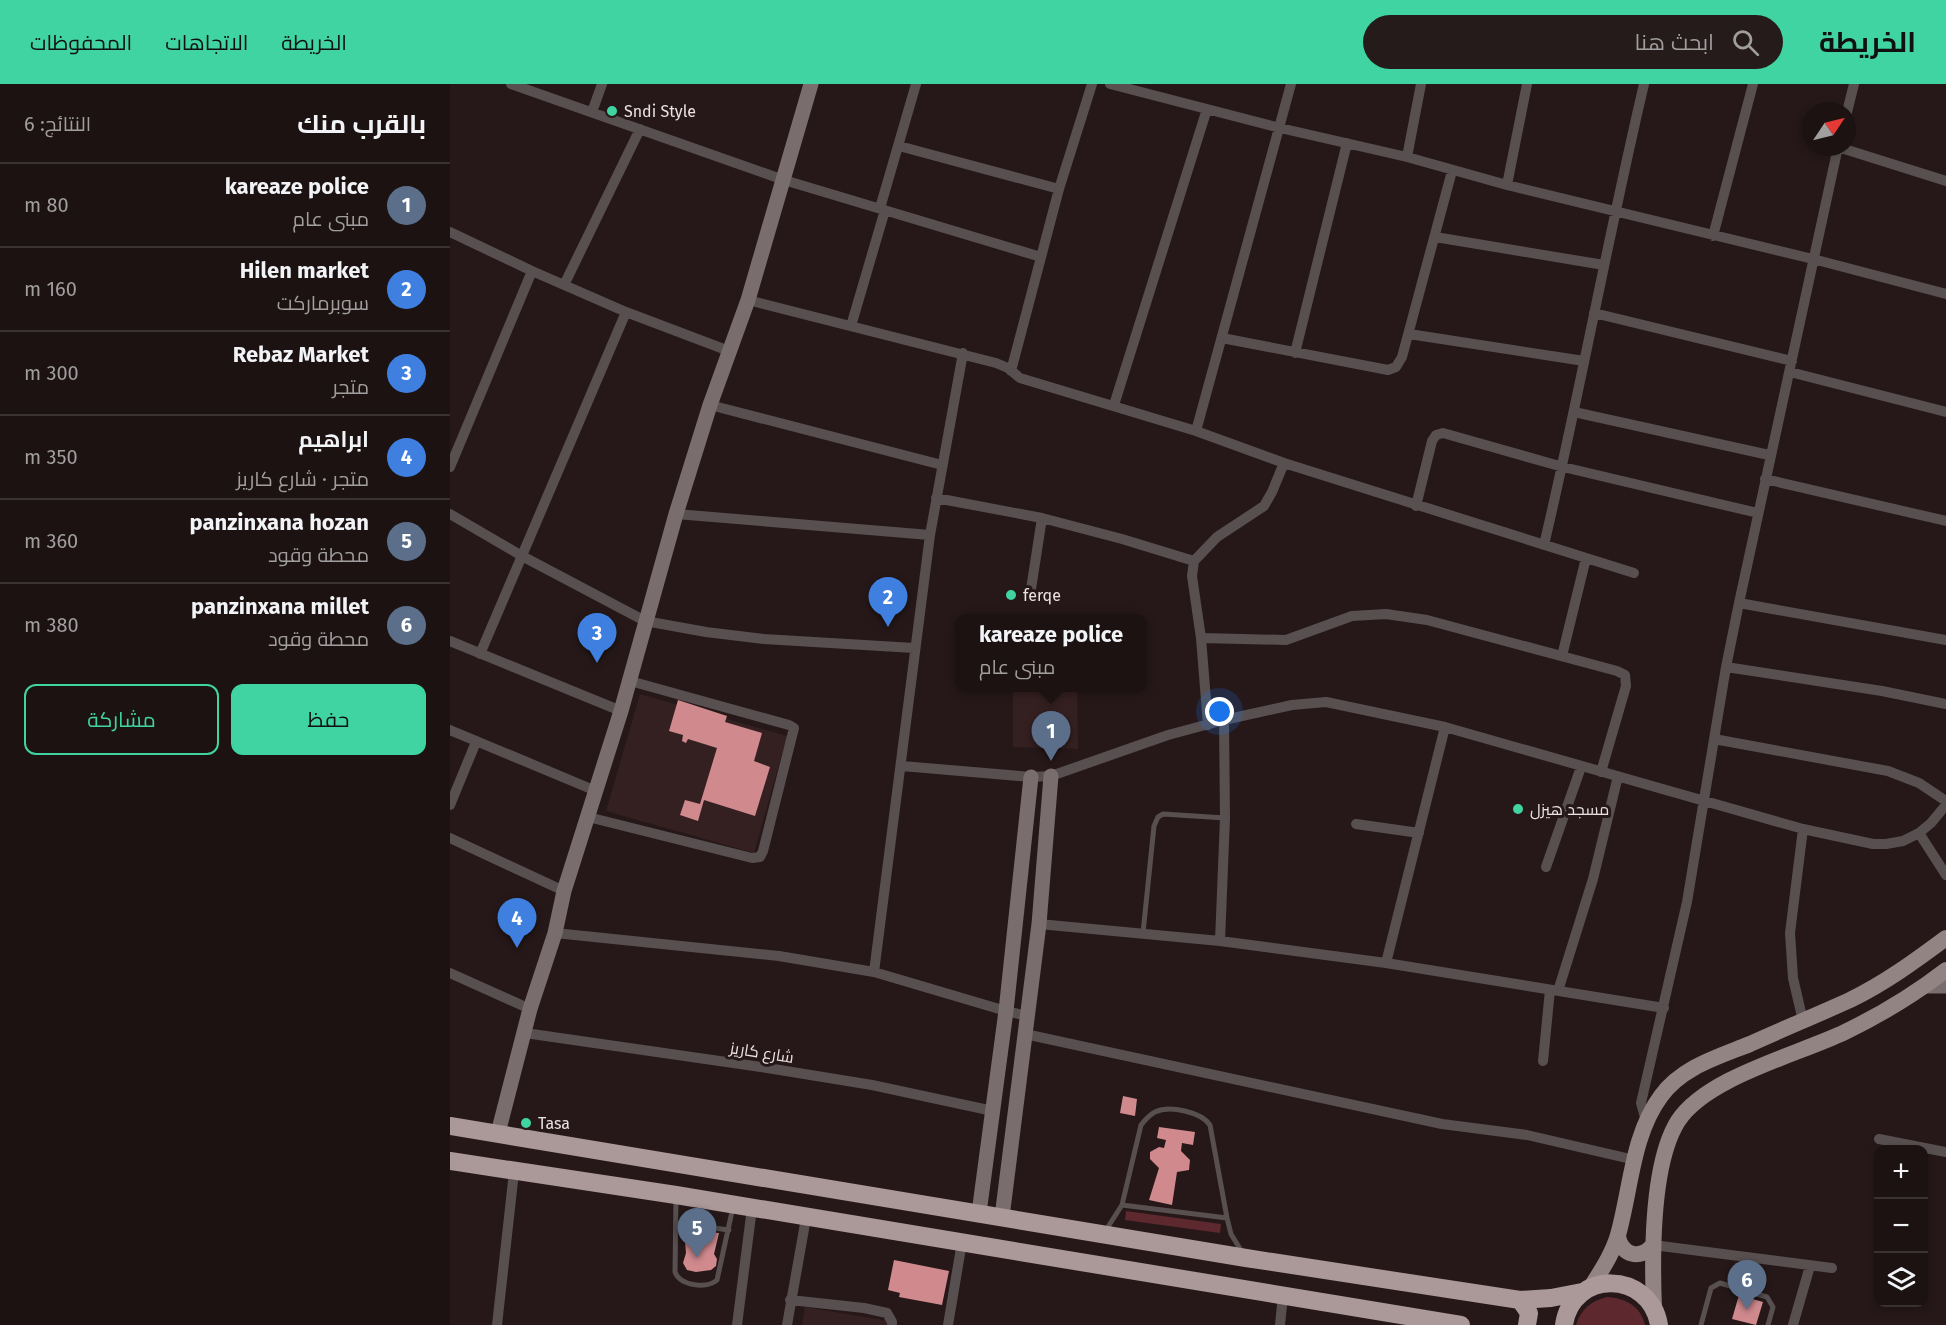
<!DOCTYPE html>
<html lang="ar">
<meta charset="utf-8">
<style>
:root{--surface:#1c1212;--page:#251b1b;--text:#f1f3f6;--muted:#a09e9f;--line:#3a3232;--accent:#3fd4a2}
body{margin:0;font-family:"Fira Sans",Cairo,sans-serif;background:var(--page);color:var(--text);direction:rtl}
.controls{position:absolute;right:18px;bottom:18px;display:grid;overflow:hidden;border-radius:12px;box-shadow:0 3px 9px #0003}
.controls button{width:54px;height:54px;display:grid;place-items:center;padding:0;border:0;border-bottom:2px solid var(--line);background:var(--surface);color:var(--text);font:30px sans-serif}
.compass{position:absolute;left:1352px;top:18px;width:54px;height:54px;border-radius:50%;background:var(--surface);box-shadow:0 3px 9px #0003;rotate:55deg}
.you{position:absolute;left:770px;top:628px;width:21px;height:21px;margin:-15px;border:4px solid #fff;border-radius:50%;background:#1a73e8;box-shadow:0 0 0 9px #1a73e833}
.badge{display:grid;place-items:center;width:39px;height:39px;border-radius:50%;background:var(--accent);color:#fff;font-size:20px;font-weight:700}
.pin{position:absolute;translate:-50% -50px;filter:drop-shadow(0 2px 3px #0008)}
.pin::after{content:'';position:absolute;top:32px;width:21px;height:18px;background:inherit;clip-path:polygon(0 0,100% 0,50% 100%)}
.popup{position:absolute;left:505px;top:530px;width:192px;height:78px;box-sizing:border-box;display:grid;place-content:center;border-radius:12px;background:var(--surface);filter:drop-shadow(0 2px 4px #0005);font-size:20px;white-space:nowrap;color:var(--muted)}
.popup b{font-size:22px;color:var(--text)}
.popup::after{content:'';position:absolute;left:50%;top:100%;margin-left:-12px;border:12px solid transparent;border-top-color:var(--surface)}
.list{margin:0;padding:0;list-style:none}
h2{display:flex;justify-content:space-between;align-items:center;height:78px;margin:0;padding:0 24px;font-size:26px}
h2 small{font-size:20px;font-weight:400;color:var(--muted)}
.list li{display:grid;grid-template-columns:39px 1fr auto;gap:18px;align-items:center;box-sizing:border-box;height:84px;padding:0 24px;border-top:2px solid var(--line)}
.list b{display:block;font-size:22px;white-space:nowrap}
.list p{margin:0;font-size:20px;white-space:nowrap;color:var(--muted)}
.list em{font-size:20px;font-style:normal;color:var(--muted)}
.actions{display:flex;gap:12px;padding:18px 24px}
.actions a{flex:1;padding:14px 0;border:2px solid var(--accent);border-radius:12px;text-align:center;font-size:21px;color:var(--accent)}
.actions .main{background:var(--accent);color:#111}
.icon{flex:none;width:33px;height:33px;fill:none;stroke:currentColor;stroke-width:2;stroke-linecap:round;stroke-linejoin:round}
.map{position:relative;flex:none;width:1496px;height:1241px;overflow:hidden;direction:ltr}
header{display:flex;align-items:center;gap:36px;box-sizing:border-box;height:84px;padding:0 30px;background:var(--accent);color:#111}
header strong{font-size:28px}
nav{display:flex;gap:33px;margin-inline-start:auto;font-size:21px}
.search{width:420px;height:54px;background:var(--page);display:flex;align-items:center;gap:15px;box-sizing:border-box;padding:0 21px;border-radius:33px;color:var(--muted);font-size:22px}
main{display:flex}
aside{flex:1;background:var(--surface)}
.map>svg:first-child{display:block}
</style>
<header>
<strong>الخريطة</strong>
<div class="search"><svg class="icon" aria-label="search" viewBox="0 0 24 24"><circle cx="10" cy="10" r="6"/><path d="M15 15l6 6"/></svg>ابحث هنا</div>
<nav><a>الخريطة</a><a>الاتجاهات</a><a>المحفوظات</a></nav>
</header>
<main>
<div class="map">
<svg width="1496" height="1241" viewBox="0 0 1496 1241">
<rect width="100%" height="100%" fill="#261818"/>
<!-- built -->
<path fill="#352021" d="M563 604H627L628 665 563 663Z
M190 610 337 652 304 769 156 727Z
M355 1223 438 1237V1241H352Z"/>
<!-- green -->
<path fill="#5d292e" d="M676 1127 771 1140 770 1149 675 1136Z
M1157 1213C1175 1214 1191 1222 1195 1241H1126C1131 1225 1141 1217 1157 1213Z"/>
<!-- building -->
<path fill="#d08a8e" d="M228 616 277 632 275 638 312 649 304 677 320 683 305 732 254 716 248 737 230 731 235 716 250 720 267 664 238 655 236 659 232 657 233 651 219 647Z
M673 1012 687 1015 685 1032 670 1029Z
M709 1043 745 1048 743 1061 732 1059 731 1067 740 1076 739 1086 727 1088 722 1121 699 1116 709 1084 700 1075V1068L709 1063 714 1064 716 1056 707 1054Z
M234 1146 269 1149 264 1170 267 1175 266 1182 261 1186 246 1188 237 1186 233 1179 236 1169Z
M444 1176 499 1187 492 1221 449 1213 450 1209 438 1206Z
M1289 1211 1313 1218 1306 1241 1282 1235Z"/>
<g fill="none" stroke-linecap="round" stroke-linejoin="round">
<!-- lane -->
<path stroke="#585050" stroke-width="5" d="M693 849 704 742 708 733 713 730 775 734
M226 1113 225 1188C230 1202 257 1205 267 1196L283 1123
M672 1121 777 1134
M226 1139 279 1146
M656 1146 672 1121 691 1041C695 1036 699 1031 705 1028 720 1021 751 1028 760 1041L777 1134 781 1150 792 1168
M1251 1241 1261 1204 1270 1199 1317 1213 1323 1223 1318 1241"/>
<!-- street -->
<path stroke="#585050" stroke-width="10" d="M61 0 334 96 591 173
M660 0 830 44 957 73 1057 101 1363 175 1496 210
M142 28 152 0
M1397 28 1404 0
M449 62 609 105
M1388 63 1496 97
M957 73 971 0
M1057 101 1077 0
M430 124 466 0
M0 148 82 187 176 228 279 267
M1263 152 1303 0
M985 153 1154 181
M115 199 190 45
M298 216 546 279 558 284 570 294 746 347 834 379 1184 489
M1144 229 1342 277
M401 242 435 126
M959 250 1134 277
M772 254 938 286 946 283 952 273 1002 87
M845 269 897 59
M561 287 609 105 642 0
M1340 288 1496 328
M260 321 492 381
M664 321 757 25
M1124 328 1319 371
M746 347 841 0
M0 383 82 187
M1315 395 1496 437
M486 414 592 434 672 455 744 477
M966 422 982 357 986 351 993 349 1113 383 1308 429
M0 430 72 472 195 537 256 548 314 555 464 564
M226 430 480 451
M1094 461C1130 308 1158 153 1194 0
M581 505 592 434
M1289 519 1496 556
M751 554 836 556 902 532 936 530 977 536 1167 587 1175 591 1176 602 1151 688
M0 557 171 627
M30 570 176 228
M1112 572 1136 474
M1276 583 1432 607 1496 620
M758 641 751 554 742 492 744 477 767 453 814 422 822 408 834 379
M0 646 146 707
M1264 655 1438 687 1469 699 1496 717
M452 682 581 693 601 692 718 651 774 636 842 621 876 618 995 643 1353 745 1423 760H1436L1453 757 1469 749 1481 739 1496 721
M0 721 26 658
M138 733 302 774 310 773 313 767 344 644 339 641 180 597
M906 740 969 749
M1469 749 1496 791
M0 754 114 807
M1096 783 1131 683
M589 840 770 857 936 879 1214 924
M105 849 329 872 424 888 556 927 577 932
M770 857 775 734 774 636
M936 879 995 643
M424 888 480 451 513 269
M0 889 80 925
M1108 907 1143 795 1168 692
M1353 937 1343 894 1340 849 1353 745
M75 949 311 983 422 1001 543 1027
M575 950 992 1040 1077 1051 1185 1076
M1093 977 1100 906
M1196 1037 1191 1019 1237 818 1276 583 1289 519 1388 63
M1429 1055 1496 1068
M1203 1161 1382 1184
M340 1216 414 1224 437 1229 442 1238V1241
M47 1241 64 1088
M287 1241 302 1124
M337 1241 356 1134
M498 1241 512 1158
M830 1241 833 1211
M1343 1241 1360 1182"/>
<!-- secondary -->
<path stroke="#796d6d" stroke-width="15" d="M1475 902H1496
M48 1049 80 925 105 849 114 807 171 627 226 430 260 321 298 216 361 0
M529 1129 556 927 581 693
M552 1133 589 840 601 692"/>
<!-- primary -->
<path stroke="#938484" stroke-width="16" d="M1168 1153C1172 1172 1191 1176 1203 1161
M1141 1203C1151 1187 1163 1169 1168 1151 1181 1105 1182 1051 1211 1012 1232 983 1268 973 1300 960 1333 945 1367 931 1400 916 1435 899 1465 877 1496 854
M1204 1225C1202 1174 1201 1080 1228 1037 1257 993 1347 971 1395 948 1430 931 1465 910 1496 886"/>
<!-- highway -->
<path stroke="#ab9899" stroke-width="18" d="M0 1042 796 1174 1070 1216 1101 1214 1132 1208
M0 1077 226 1111 1011 1241
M1070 1216 1079 1229 1077 1241
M1114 1241C1122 1185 1200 1186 1209 1241"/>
</g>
<!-- markers -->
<g fill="#3fd4a2" stroke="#261818" stroke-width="2">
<circle cx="162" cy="27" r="6"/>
<circle cx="561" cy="511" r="6"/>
<circle cx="1068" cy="725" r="6"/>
<circle cx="76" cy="1039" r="6"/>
</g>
<g text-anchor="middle" stroke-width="6" stroke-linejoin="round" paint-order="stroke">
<!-- poi labels -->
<g font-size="16" fill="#ece2e2" stroke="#261818" text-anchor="start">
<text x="174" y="33">Sndi Style</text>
<text x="573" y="517">ferqe</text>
<text x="1080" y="731">مسجد هيزل</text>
<text x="88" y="1045">Tasa</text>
</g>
<!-- street labels -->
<g font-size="16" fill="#ece2e2" stroke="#261818">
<text transform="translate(312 968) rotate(9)" y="6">شارع كاريز</text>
</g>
</g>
</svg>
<div class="controls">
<button>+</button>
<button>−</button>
<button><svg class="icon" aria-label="layers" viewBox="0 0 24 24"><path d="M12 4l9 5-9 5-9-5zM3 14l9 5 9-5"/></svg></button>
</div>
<svg class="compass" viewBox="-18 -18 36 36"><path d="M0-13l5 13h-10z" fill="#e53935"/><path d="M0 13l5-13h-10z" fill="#a09e9f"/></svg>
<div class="you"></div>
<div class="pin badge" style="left:601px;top:677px;background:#5c6f8a">1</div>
<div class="popup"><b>kareaze police</b>مبنى عام</div>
<div class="pin badge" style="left:438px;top:543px;background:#3f7fe0">2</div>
<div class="pin badge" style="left:147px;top:579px;background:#3f7fe0">3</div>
<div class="pin badge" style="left:67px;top:864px;background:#3f7fe0">4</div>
<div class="pin badge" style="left:247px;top:1174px;background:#5c6f8a">5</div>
<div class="pin badge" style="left:1297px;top:1226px;background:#5c6f8a">6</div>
</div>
<aside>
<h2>بالقرب منك<small>النتائج: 6</small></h2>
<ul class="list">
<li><span class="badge" style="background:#5c6f8a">1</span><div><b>kareaze police</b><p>مبنى عام</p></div><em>80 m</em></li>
<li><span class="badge" style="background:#3f7fe0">2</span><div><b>Hilen market</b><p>سوبرماركت</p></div><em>160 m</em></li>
<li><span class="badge" style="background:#3f7fe0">3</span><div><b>Rebaz Market</b><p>متجر</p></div><em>300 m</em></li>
<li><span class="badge" style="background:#3f7fe0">4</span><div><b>ابراهيم</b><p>متجر · شارع كاريز</p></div><em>350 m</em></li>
<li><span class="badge" style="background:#5c6f8a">5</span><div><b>panzinxana hozan</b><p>محطة وقود</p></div><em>360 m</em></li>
<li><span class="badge" style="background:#5c6f8a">6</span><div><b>panzinxana millet</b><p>محطة وقود</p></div><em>380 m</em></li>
</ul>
<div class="actions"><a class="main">حفظ</a><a>مشاركة</a></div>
</aside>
</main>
